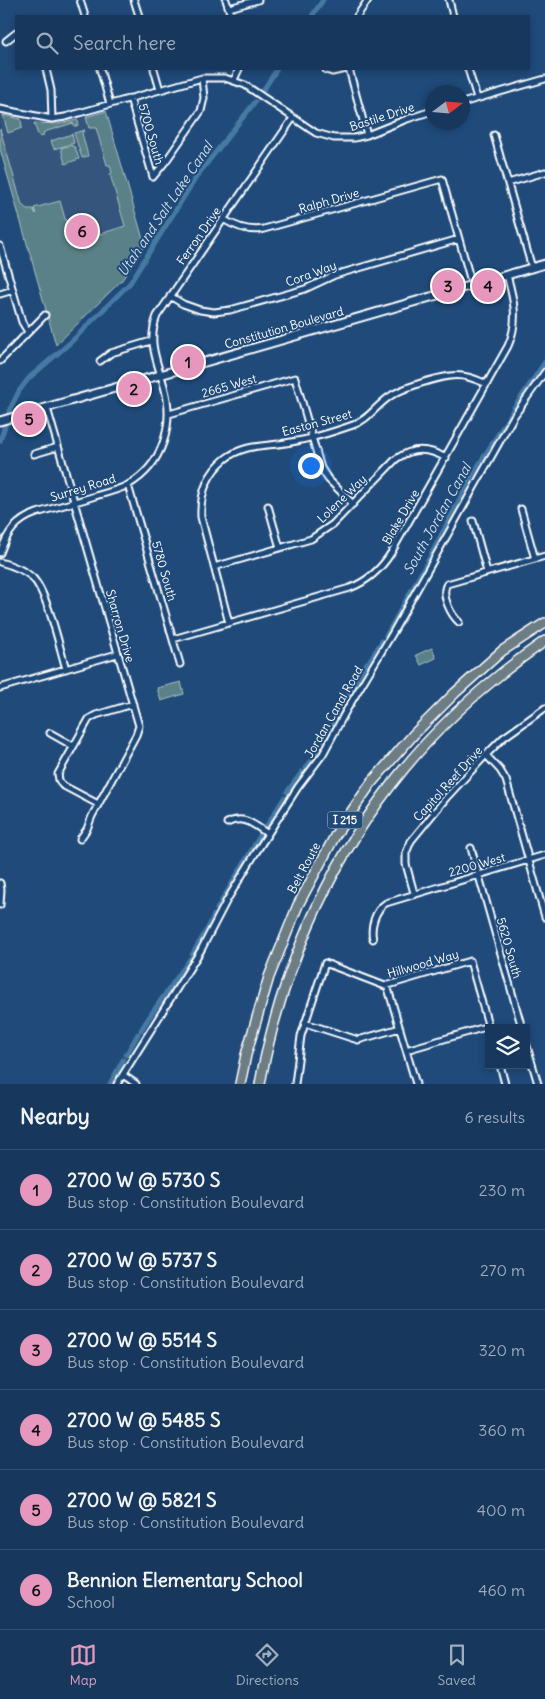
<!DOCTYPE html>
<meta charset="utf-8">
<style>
:root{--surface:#17385c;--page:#203f62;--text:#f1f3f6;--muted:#9eacbb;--line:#365272;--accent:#e797bd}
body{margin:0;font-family:Delius,sans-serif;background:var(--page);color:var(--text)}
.controls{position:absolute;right:15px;bottom:15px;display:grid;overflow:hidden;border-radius:0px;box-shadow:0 2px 8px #0003}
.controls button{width:45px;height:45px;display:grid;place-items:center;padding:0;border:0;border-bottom:1px solid var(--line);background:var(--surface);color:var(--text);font:25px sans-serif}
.compass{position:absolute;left:425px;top:85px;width:45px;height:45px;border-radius:50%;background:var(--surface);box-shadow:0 2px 8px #0003;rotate:74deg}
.you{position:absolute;left:310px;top:465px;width:18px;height:18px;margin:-12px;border:4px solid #fff;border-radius:50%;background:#1a73e8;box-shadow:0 0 0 8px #1a73e833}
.badge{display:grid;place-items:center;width:32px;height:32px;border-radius:50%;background:var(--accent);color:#111;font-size:16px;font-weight:700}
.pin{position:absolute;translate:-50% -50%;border:2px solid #fff;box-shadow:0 1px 5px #0006}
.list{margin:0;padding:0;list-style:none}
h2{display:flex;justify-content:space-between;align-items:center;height:65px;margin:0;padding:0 20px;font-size:21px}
h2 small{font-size:16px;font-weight:400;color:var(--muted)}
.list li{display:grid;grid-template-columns:32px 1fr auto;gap:15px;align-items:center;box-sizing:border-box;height:80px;padding:0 20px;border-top:1px solid var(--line)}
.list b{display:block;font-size:19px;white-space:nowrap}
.list p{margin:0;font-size:16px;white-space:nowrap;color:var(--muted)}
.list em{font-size:16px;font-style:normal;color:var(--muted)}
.icon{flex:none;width:28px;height:28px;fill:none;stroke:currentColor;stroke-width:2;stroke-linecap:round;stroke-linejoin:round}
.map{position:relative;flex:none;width:545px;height:1084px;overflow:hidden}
.search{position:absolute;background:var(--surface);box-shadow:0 2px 8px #0003;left:15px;right:15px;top:15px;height:55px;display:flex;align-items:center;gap:12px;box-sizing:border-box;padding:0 18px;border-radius:0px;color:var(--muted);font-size:19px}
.sheet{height:545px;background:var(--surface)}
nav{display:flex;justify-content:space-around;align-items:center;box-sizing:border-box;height:70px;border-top:1px solid var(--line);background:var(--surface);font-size:14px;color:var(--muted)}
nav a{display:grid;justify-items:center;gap:2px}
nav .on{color:var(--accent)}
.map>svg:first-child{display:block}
</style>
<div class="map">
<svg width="545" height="1084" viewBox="0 0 545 1084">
<rect width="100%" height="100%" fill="#1f4a7a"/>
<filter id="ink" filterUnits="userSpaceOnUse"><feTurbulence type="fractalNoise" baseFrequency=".02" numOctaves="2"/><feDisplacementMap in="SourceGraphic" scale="10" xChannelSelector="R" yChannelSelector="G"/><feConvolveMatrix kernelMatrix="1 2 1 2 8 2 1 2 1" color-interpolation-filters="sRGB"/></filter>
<g filter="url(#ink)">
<!-- built -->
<path fill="#34557d" d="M106 111 145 246 122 280 56 345 0 149V114L49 125 66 123Z"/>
<!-- green -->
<path fill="#5a8187" stroke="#acc0c3" d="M106 111 145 246 122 280 56 345 0 149V129L22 205 27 209H33L36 214 34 208 60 201 72 243 78 241 74 236 78 232 81 234V240L125 226 110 174 112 173 110 165H107L96 128H89L86 117Z
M3 115 21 119 22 128 8 133Z
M77 120 79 123 77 126H74L73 123 44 132 43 136 40 137 38 135 34 123 58 124Z
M85 130 82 133 88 156 82 158 74 133Z
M72 134 74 143 54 149 51 141Z
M72 145 73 147H75L79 159 65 164 61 148Z
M432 648 436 658 421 665 416 655Z
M181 682 184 694 161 701 157 688Z"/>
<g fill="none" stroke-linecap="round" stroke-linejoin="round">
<!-- canal -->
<path stroke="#467aa3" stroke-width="5" d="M312 16 323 0
M264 89 277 69
M512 411 545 362
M0 441 11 407 19 391 29 378 71 342 130 283 197 176 255 102
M386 636 429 559 470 479 510 415
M370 660 382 641
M359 676 367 663
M347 697 357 679
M306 768 324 744 346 699
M287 792 302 772
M266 827 284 798
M217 909 261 834
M192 955 209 926 214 915
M141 1030C156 1005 174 983 190 959
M126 1055 138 1034
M110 1084 123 1060"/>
<!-- street casing -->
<g stroke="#fff" stroke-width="9">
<path id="street" d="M80 0 85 16
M134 0 139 16
M226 0 231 16
M449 0 453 16
M229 8 258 0
M357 16 368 0
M6 41 16 33
M46 69 51 90 52 119
M100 69 110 104
M154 69 160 90
M349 69 367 135
M468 69 477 98
M326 70 332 72 346 69
M234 80 239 69
M130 98 153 177
M462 103 545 79
M0 109 52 119 65 117 202 78H225L245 85 316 133 334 138H354L367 135 407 119 432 111
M494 135 532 268
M153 177 166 161 201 111 204 98 202 78
M508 183 545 172
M223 219C236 227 249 232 264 229L442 179 472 285
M0 246 22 322 28 332
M0 294 13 290
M170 296 183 304 200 310 214 312 230 310 305 289 335 275 459 239
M0 361 45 315
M100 361 111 353 151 341
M47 408 139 726 136 735 92 816 87 829 80 839
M169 414 295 378 321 468 328 479 353 504
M34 454 58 447
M128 485 180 664
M268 506 280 548
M521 509 535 559
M473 521 487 572
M0 553C7 533 16 520 37 513 56 507 76 502 95 496 106 493 118 490 128 485 163 465 175 424 164 386 157 361 147 342 157 316L293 118
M0 562C11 565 23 569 32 577 48 593 59 646 66 669
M214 567 311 539 333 524 396 459C413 447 428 448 446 458
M459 622C451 615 440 594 447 584L545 556
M229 623 201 517C200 495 207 474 225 459 245 443 267 447 291 442 311 439 333 432 353 425 368 420 376 406 389 397 401 388 435 378 450 376 464 374 475 379 487 384
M173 639 350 588C368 581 381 569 391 553L508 346C519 321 514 300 507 275
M0 688 117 654
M50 733 73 746
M486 755 500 770 506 780 545 917
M98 804 62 785 59 780 58 774 89 719 96 715 133 704
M227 823C244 814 254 825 268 834
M471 848 522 1028
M0 883 1 890 0 905
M414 893 406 864V853L411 841 447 797 486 755 503 738 545 708
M373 939C370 927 375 910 386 903L545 855
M387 985 416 1084
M305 1023 358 1040 400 1028
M526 1043 538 1084
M406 1050 489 1026
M500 1065 505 1084
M123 1075 136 1084
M117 1084 201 950 227 900 255 854 298 787 323 754 346 711 392 634 514 416 545 372
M295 1084 301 1036 325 963 385 986 470 961 489 1028"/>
</g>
<!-- secondary casing -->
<g stroke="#fff" stroke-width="11">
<path id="secondary" d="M0 421 545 264"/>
</g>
<!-- highway casing -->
<g stroke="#fff" stroke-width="12">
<path id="highway" d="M240 1084 246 1055 269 977 298 905 336 834 372 782 414 734 455 693 502 651 545 623
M260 1084C279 979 325 870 391 785 433 730 487 681 545 641"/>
</g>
<!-- street -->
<use href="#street" stroke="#1f4a7a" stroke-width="5"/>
<!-- secondary -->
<use href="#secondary" stroke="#1f4a7a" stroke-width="7"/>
<!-- highway -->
<use href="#highway" stroke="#6d7d84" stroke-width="9"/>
</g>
</g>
<g text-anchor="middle" stroke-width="4" stroke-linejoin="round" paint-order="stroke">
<!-- shield labels -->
<rect fill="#1f4a7a" stroke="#bcc9d7" stroke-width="1" x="327.5" y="811.5" width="35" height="17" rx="4"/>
<g font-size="11" font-weight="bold" fill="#fff">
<text x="345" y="824">I 215</text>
</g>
<!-- street labels -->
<g font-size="12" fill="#fff" stroke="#1f4a7a">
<text transform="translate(382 117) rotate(-18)" y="4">Bastile Drive</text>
<text transform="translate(151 134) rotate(74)" y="4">5700 South</text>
<text transform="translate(329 201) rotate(-16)" y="4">Ralph Drive</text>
<text transform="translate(199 236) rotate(-55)" y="4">Ferron Drive</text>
<text transform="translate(311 274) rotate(-20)" y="4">Cora Way</text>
<text transform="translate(284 328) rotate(-16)" y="4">Constitution Boulevard</text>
<text transform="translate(229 386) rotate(-16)" y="4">2665 West</text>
<text transform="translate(317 423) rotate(-15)" y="4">Easton Street</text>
<text transform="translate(83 488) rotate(-17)" y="4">Surrey Road</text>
<text transform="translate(342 499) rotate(-44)" y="4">Lolene Way</text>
<text transform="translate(401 517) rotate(-60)" y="4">Blake Drive</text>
<text transform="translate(164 571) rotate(74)" y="4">5780 South</text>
<text transform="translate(120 626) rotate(74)" y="4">Sharron Drive</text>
<text transform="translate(334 712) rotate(-60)" y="4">Jordan Canal Road</text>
<text transform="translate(448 784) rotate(-48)" y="4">Capitol Reef Drive</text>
<text transform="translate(477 865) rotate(-16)" y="4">2200 West</text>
<text transform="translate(304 868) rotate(-62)" y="4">Belt Route</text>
<text transform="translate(509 948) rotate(74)" y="4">5620 South</text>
<text transform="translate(423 964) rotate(-16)" y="4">Hillwood Way</text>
</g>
<!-- water labels -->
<g font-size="14" font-style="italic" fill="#d1dee8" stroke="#1f4a7a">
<text transform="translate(165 209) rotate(-56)" y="5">Utah and Salt Lake Canal</text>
<text transform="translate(437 519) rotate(-61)" y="5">South Jordan Canal</text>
</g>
</g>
</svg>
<div class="controls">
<button><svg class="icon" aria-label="layers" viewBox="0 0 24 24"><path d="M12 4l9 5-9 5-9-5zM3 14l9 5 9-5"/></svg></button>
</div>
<svg class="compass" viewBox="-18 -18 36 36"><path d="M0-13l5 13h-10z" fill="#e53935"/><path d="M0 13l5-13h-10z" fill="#9eacbb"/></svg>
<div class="you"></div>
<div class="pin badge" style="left:188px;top:362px">1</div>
<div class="pin badge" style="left:134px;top:389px">2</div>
<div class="pin badge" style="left:448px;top:286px">3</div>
<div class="pin badge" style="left:488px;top:286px">4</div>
<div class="pin badge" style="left:29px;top:419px">5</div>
<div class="pin badge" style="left:82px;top:231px">6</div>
<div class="search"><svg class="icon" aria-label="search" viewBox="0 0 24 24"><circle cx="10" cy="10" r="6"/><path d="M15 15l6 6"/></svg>Search here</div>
</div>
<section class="sheet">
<h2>Nearby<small>6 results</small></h2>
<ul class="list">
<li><span class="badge">1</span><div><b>2700 W @ 5730 S</b><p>Bus stop · Constitution Boulevard</p></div><em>230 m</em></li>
<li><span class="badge">2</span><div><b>2700 W @ 5737 S</b><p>Bus stop · Constitution Boulevard</p></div><em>270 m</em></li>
<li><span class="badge">3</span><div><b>2700 W @ 5514 S</b><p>Bus stop · Constitution Boulevard</p></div><em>320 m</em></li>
<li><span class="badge">4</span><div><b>2700 W @ 5485 S</b><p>Bus stop · Constitution Boulevard</p></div><em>360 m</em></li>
<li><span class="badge">5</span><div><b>2700 W @ 5821 S</b><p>Bus stop · Constitution Boulevard</p></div><em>400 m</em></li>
<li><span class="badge">6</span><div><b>Bennion Elementary School</b><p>School</p></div><em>460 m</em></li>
</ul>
</section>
<nav>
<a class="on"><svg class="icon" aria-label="map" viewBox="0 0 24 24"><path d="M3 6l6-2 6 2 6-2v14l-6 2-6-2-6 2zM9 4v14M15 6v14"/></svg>Map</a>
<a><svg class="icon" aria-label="directions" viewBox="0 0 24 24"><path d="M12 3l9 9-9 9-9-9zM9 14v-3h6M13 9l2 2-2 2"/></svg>Directions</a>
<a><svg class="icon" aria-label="saved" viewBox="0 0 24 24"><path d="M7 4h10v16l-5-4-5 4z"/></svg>Saved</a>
</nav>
